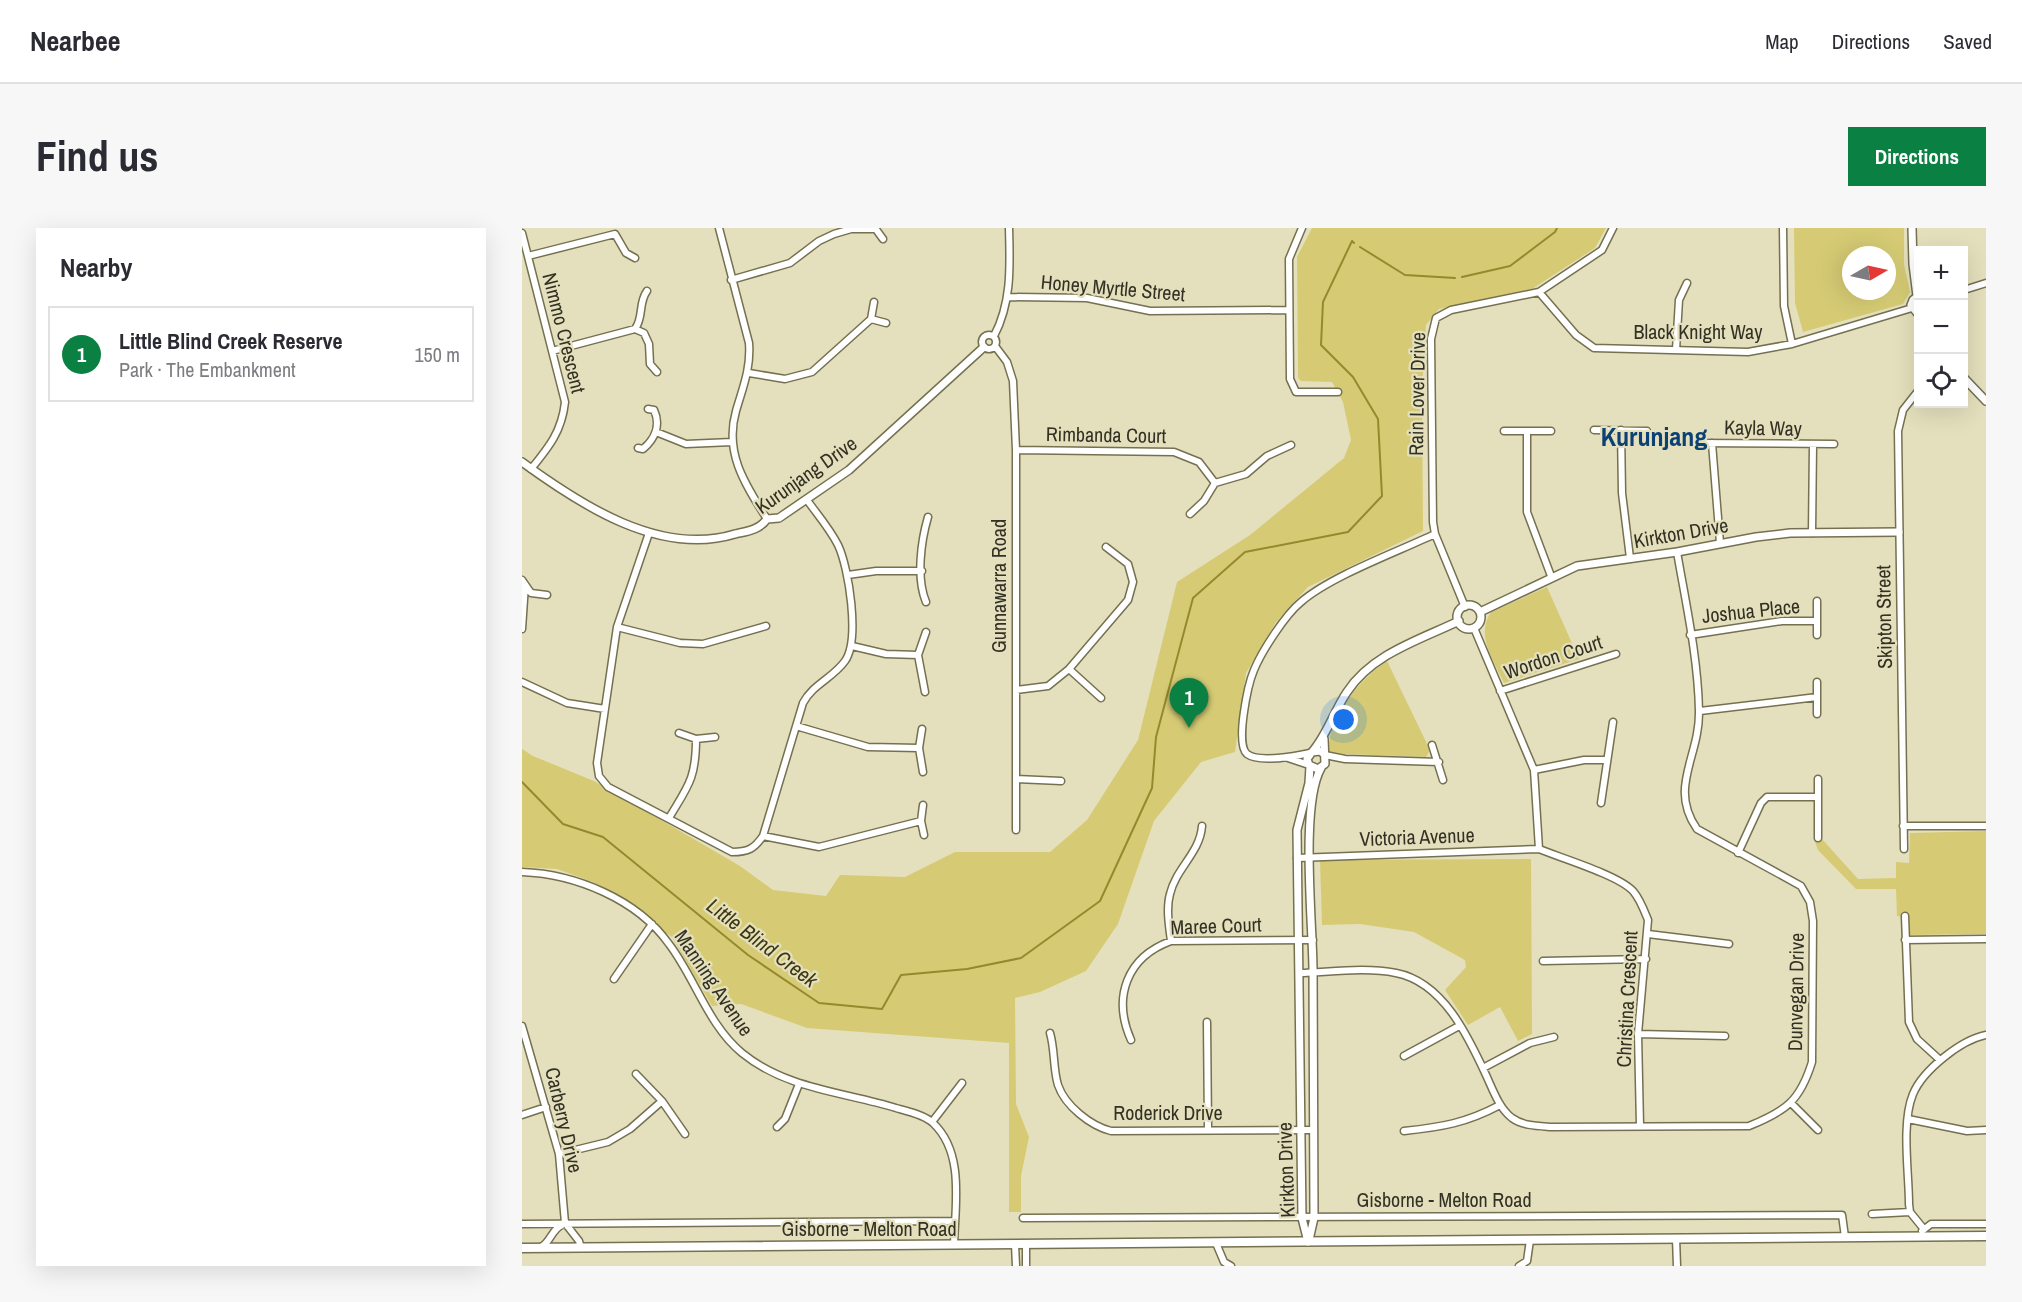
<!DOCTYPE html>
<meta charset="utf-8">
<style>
:root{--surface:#fff;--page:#f7f7f7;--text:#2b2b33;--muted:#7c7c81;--line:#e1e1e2;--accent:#0b8043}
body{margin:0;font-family:"Archivo Narrow",sans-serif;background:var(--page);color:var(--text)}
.controls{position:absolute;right:18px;top:18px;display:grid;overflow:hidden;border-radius:0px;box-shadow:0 6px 24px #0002}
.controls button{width:54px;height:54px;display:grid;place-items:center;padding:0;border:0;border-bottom:2px solid var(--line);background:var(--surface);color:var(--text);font:30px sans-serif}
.compass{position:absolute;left:1320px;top:18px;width:54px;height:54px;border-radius:50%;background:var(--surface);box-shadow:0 6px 24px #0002;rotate:81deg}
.you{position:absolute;left:822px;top:492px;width:21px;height:21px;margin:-15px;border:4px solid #fff;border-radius:50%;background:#1a73e8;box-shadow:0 0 0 9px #1a73e833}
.badge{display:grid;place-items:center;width:39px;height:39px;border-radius:50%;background:var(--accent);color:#fff;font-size:20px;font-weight:700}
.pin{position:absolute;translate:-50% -50px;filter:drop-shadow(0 2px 3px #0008)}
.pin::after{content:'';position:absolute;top:32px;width:21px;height:18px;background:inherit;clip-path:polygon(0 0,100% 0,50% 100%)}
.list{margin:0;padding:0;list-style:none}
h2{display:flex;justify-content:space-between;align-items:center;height:78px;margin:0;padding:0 24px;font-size:26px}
h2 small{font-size:20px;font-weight:400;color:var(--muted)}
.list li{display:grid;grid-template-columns:39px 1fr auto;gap:18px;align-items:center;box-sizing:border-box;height:96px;margin:0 12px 12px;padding:0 12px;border:2px solid var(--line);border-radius:0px}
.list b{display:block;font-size:22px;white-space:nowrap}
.list p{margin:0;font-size:20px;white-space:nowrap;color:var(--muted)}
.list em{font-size:20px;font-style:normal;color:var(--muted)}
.icon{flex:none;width:33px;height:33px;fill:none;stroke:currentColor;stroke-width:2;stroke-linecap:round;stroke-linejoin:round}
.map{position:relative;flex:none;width:1464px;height:1038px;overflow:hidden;border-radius:0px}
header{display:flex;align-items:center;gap:36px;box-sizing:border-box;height:84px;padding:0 30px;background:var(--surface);border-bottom:2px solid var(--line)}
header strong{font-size:28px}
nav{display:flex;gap:33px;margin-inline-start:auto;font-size:21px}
.intro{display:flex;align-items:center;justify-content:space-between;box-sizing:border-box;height:144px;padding:0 36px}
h1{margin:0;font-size:42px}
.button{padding:15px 27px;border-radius:0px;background:var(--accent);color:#fff;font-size:21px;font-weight:700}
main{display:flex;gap:36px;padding:0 36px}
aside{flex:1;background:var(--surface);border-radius:0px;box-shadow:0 6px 24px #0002}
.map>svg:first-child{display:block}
</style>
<header>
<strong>Nearbee</strong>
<nav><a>Map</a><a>Directions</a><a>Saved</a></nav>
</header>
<div class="intro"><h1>Find us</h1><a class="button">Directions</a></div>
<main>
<aside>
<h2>Nearby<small></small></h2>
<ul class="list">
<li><span class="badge">1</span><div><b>Little Blind Creek Reserve</b><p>Park · The Embankment</p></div><em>150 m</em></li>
</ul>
</aside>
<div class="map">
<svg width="1464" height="1038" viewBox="0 0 1464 1038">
<rect width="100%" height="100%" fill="#e4e0bd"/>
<!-- green -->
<path fill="#d6cb74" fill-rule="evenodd" d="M790 0H1084L1073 20 1010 61 917 81 904 97 900 163 901 303 786 359 754 394 724 445 713 524 679 534 632 593 596 696 564 743 518 764 493 770 494 876 507 909 499 948V984H487V815L285 800 219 776 190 778 150 709 71 654 35 641 0 639V521L11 528 72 553 218 638 251 662 304 668 318 647 383 649 433 624H528L565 592 616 512 655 354 728 307 822 230 829 212 821 174 810 154 779 153 776 150 775 29Z
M1272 0H1382V36L1388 64 1381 76 1281 104 1273 75ZM1329 27H1365V63H1329Z
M1025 359 1057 431 982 455C972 433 953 408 969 384Z
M865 433 908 522 904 529 822 526 806 523C809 486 836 453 865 433Z
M1464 603V706L1386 707V689L1375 688 1374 661H1334L1296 622 1292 611H1300L1336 651 1374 650V634L1387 635 1388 605Z
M1009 631 1010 806 996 813 978 779 946 797 923 762 944 739 943 732 892 704 838 696 800 697 798 632Z"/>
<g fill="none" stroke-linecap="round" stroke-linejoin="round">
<!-- stream -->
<path stroke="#95892e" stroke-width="2" d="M838 19 883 47 933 50
M940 49 988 38 1033 4 1035 0
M0 554 41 596 81 609 226 727 297 775 360 781 379 747 445 741 499 730 578 673 630 560 634 509 671 370 723 324 826 304 860 268 856 191 831 149 799 117 801 74 830 13 832 15"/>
<!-- minor casing -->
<g stroke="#747050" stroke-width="9">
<path id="minor" d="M197 0 227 115C229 140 221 159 214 183 202 225 223 256 245 291
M353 0 361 11
M780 0 767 31 768 151 774 164H816
M1261 0 1262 78 1270 116
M0 5 43 174C40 203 27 219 9 241
M6 28 93 6 104 25 113 30
M209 52 268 35 297 13 312 6 329 1H353
M1442 62 1464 55
M1017 64 1054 107 1072 120 1226 124 1270 116 1390 80
M485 69 565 70 628 83 767 82
M352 74 349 91 364 95
M113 101C122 89 116 75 125 63
M460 114a7 7 0 1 1 14 0a7 7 0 1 1-14 0Z
M472 108C490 74 488 37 487 0
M473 118 485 134 491 153 494 222V602
M1154 122 1157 72 1165 55
M30 123 113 101 122 105 127 116 128 136 135 144
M227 145 263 151 290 144 349 91
M1072 202 1125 203
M1099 202 1100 265 1108 330
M982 203H1029
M134 204 164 216 210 214
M1005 204V284L1029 348
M1169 215 1312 216
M1190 215 1198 315
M116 220 121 221C133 211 139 197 132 182L126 181
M494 222 652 224 677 234 693 255 682 273 668 286
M693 255 724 246 745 228 769 217
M127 305 95 399 75 535 77 548 86 559 210 624C226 624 232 621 241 608L281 475C291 456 311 450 323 433 338 412 327 340 316 317 308 301 295 286 285 272
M1290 305 1291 217
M326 347 354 343H400
M0 352 9 365 25 367
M1295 373V407
M404 374C394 350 399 313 406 289
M943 379 913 306 911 294 909 111 914 90 929 82 1017 64 1080 22 1091 0
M95 399 158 415 181 416 244 398
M952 400 1012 542 1017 621C1039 630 1096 647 1111 663 1118 671 1122 682 1126 692L1116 806 1118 898
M0 401 3 357
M1168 407 1260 393H1294
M330 418 364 426 396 427
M547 441 579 470
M0 454 45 475 83 481
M1295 454V486
M494 462 526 458 547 441 606 372 611 354 606 336 584 319
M978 463 1094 426
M403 464 396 427 404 404
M1178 483 1295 469
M274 498 346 519 397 520
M400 501 397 520 401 544
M157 505 174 511 193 509
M910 517 921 552
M788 525C774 528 737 535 725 526 713 516 726 456 732 442 740 423 763 387 779 374 809 348 875 324 913 306
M803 527 823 531 917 534
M766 530 787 537
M1012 542 1062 532H1084
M494 551 539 553
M1296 551V610
M1079 575 1091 494
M401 577 399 593 402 607
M147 590C166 558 174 551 174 511
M1381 598H1464
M241 608 297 619 399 593
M1382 621 1376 203 1381 182 1396 163
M1216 625 1239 575 1245 569H1296
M775 630 1017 621
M0 644C53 646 115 671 147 716 173 750 186 797 220 825 264 861 322 864 374 880 385 883 403 887 411 895 443 925 433 977 432 1017
M1383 688 1387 794 1395 811 1418 832
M1126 706 1207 716
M1383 712 1464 711
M649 713C647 698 644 680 648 666 654 640 678 625 680 598
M1021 733 1124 731
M778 745C809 744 844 739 874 745 921 754 946 808 964 847 971 862 977 880 990 890 1001 898 1016 898 1030 899L1227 898C1264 883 1278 873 1290 834L1291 693 1288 674 1279 658 1175 601C1146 559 1178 529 1177 483 1176 430 1164 376 1155 324
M92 751 130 696
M685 794 686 901
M0 798 37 926 43 995 57 1013 59 1020
M528 805C533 822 531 841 536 857 543 878 569 898 589 903L791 902
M1116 806 1203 808
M609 812C590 769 605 729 649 713L791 712
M882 828 937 798
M961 840 1008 815 1032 809
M114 846 140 873 163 906
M1269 875 1296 902
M0 887 24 879
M1386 891 1445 903 1464 902
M410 894 440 855
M255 899 263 891 277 856
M882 903C920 899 944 895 978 877
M37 926 86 914 108 901 140 873
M1350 986 1388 984
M501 990 1320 987 1323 1009
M0 996 433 993
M1401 1000 1388 984 1387 976C1387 945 1379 895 1391 866 1401 842 1439 812 1464 807
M1400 1003 1409 996H1464
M1154 1010 1155 1038
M694 1015 702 1034 709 1038
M493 1016 494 1038
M504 1016V1038
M19 1019C29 1014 29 1002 40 997
M997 1038 1005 1033 1008 1012"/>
</g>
<!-- tertiary casing -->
<g stroke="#747050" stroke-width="10">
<path id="tertiary" d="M1390 0 1391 36 1395 68
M1396 68 1391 72 1389 77 1396 86
M1442 150 1464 173
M0 234C59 277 138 329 213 306 226 303 237 302 245 291L257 290 327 242 462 119
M935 389a12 12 0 1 1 24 0a12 12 0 1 1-24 0Z
M958 384 1055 338 1155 324 1234 309 1268 305 1377 304
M802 511 803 536 796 541 787 537 785 531 790 524 798 523 802 526
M790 524C805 507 812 483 825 464 850 426 897 412 937 393
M787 1012 792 990C792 907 792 825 791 743 791 697 778 577 799 540
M786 1014 780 990 775 602 787 555 788 538"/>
</g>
<!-- secondary casing -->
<g stroke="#747050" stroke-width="11">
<path id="secondary" d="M0 1020 1464 1008"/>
</g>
<!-- minor -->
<use href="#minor" stroke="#fff" stroke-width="6"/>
<!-- tertiary -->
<use href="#tertiary" stroke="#fff" stroke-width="7"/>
<!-- secondary -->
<use href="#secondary" stroke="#fff" stroke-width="8"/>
</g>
<g text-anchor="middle" stroke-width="4.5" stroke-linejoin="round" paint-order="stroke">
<!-- street labels -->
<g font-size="20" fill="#333124" stroke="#e4e0bd">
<text transform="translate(591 60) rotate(5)" y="7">Honey Myrtle Street</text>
<text x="1176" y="111">Black Knight Way</text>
<text transform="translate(42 105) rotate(76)" y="7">Nimmo Crescent</text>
<text transform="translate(895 166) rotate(-89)" y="7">Rain Lover Drive</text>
<text transform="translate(1241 200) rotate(1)" y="7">Kayla Way</text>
<text transform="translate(584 207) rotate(1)" y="7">Rimbanda Court</text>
<text transform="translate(284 247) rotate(-35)" y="7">Kurunjang Drive</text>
<text transform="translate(1159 305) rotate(-10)" y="7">Kirkton Drive</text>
<text transform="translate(477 358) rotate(-90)" y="7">Gunnawarra Road</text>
<text transform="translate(1229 383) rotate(-6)" y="7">Joshua Place</text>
<text transform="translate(1362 389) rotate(-91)" y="7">Skipton Street</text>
<text transform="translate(1031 429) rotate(-18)" y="7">Wordon Court</text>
<text transform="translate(895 609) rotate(-2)" y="7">Victoria Avenue</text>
<text transform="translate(694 698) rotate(-2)" y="7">Maree Court</text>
<text transform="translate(192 755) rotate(56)" y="7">Manning Avenue</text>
<text transform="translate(1274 764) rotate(-89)" y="7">Dunvegan Drive</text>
<text transform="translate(1105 771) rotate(-87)" y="7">Christina Crescent</text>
<text x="646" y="892">Roderick Drive</text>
<text transform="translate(42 892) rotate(77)" y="7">Carberry Drive</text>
<text transform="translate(764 942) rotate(-92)" y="7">Kirkton Drive</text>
<text x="922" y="979">Gisborne - Melton Road</text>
<text x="347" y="1008">Gisborne - Melton Road</text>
</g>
<!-- water labels -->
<g font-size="21" font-style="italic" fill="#3c3710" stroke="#e4e0bd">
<text transform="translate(240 715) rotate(37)" y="7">Little Blind Creek</text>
</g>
<!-- district labels -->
<g font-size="26" font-weight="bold" fill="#0d4173" stroke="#e4e0bd">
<text x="1132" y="218">Kurunjang</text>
</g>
</g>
</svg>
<div class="controls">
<button>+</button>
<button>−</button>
<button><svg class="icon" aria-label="locate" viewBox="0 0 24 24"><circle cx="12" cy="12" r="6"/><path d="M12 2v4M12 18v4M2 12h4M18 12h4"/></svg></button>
</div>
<svg class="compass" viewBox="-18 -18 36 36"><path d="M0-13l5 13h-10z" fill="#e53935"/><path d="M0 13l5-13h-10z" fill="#7c7c81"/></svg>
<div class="you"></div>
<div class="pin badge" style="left:667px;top:500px">1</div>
</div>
</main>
